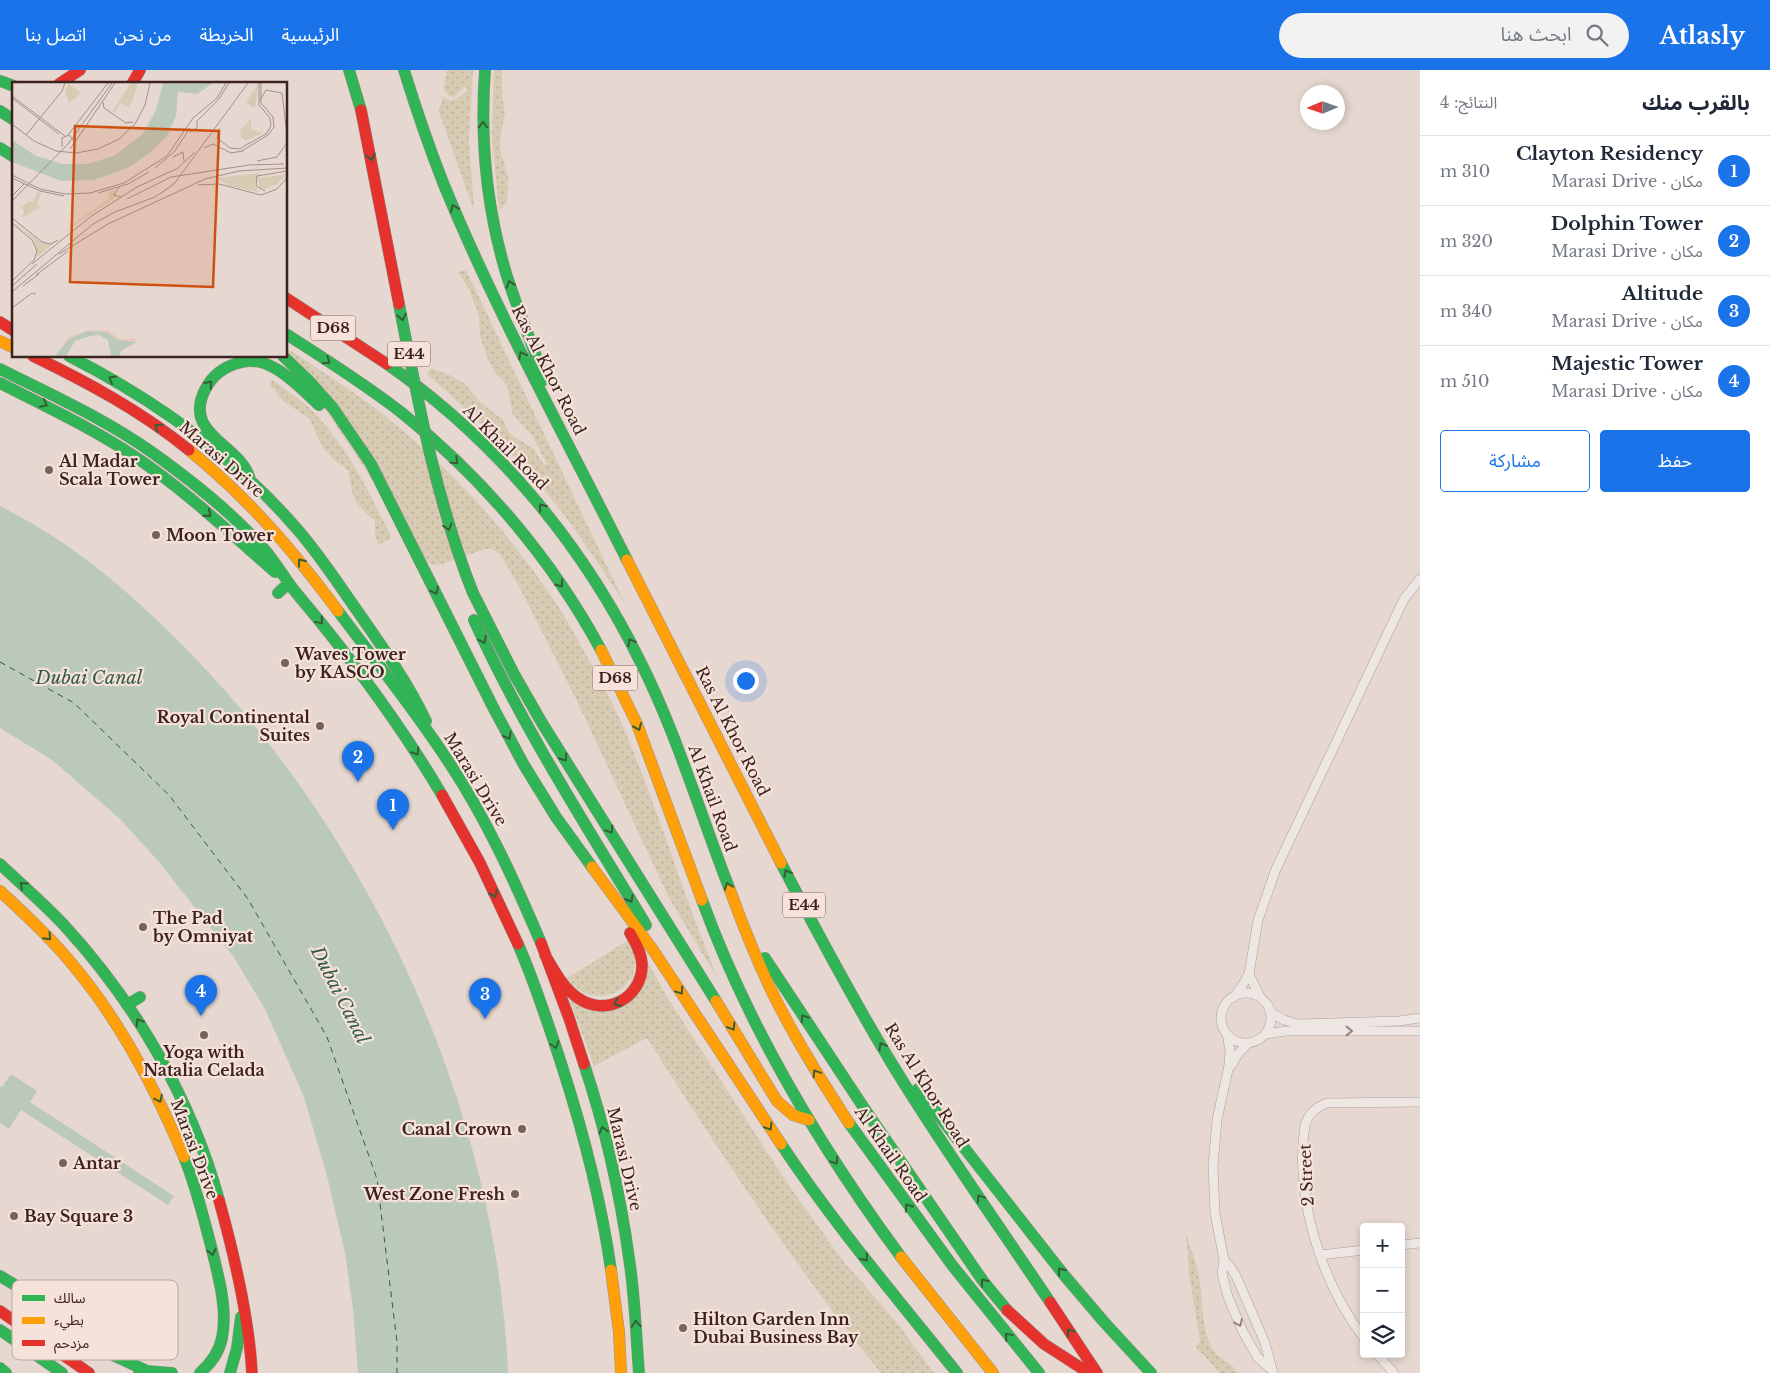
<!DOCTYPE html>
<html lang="ar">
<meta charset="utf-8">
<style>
:root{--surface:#fff;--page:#f2f2f3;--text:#1f2937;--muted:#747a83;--line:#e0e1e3;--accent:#1a73e8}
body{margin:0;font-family:"Libre Baskerville","Noto Sans Arabic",serif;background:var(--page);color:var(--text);direction:rtl}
.controls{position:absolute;right:15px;bottom:15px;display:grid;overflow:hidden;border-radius:5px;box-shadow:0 2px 8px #0003}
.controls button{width:45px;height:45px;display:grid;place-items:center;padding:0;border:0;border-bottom:1px solid var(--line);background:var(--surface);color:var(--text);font:25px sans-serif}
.compass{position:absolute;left:1300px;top:15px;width:45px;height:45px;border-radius:50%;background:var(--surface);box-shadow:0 2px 8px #0003;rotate:268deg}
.you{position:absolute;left:745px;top:610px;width:18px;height:18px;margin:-12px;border:4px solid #fff;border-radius:50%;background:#1a73e8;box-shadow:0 0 0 8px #1a73e833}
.badge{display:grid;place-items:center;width:32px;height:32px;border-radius:50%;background:var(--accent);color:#fff;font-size:16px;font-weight:700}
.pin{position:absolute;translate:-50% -41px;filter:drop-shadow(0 1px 2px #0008)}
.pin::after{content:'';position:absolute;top:26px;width:18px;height:15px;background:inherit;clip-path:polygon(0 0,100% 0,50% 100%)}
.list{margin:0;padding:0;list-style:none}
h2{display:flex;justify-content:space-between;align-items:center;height:65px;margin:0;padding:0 20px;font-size:21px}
h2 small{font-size:16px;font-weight:400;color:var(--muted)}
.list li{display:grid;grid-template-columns:32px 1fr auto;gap:15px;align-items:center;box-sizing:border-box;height:70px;padding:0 20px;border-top:1px solid var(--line)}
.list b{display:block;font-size:19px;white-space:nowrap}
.list p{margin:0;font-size:16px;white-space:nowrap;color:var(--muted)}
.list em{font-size:16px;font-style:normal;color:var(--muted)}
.actions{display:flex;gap:10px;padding:15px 20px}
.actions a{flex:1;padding:11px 0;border:1px solid var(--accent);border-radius:5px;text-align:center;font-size:18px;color:var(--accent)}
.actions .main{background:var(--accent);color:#fff}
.icon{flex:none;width:28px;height:28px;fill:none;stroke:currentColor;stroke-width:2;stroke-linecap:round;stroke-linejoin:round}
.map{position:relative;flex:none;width:1420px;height:1303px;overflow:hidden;direction:ltr}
header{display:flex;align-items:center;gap:30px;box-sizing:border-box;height:70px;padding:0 25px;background:var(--accent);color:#fff}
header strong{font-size:24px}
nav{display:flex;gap:28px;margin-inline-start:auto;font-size:18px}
.search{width:350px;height:45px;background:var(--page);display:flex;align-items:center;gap:12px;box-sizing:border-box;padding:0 18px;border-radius:28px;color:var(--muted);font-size:19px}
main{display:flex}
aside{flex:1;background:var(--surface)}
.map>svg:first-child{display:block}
</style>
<header>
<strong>Atlasly</strong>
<div class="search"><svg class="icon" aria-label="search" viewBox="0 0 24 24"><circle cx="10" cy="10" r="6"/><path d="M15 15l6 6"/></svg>ابحث هنا</div>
<nav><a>الرئيسية</a><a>الخريطة</a><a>من نحن</a><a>اتصل بنا</a></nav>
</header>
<main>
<aside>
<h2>بالقرب منك<small>النتائج: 4</small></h2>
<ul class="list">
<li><span class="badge">1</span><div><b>Clayton Residency</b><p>مكان · Marasi Drive</p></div><em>310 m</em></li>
<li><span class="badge">2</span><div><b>Dolphin Tower</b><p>مكان · Marasi Drive</p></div><em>320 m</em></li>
<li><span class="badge">3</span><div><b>Altitude</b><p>مكان · Marasi Drive</p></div><em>340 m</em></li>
<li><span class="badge">4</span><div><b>Majestic Tower</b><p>مكان · Marasi Drive</p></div><em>510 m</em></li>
</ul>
<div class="actions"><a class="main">حفظ</a><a>مشاركة</a></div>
</aside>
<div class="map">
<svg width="1420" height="1303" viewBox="0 0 1420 1303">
<defs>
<pattern id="garden-dots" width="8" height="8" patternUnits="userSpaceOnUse" patternTransform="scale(1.25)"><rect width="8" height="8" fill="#d8cbb3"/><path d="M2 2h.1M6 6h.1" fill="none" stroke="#baae9a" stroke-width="1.8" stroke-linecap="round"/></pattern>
</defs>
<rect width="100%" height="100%" fill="#e6d8d1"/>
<!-- garden -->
<path fill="url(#garden-dots)" d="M447 0H473L469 69 474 141 438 39 442 33V26C456 35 454 29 467 21V17L462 19 454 27 449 26 443 18Z
M494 0H502V26L505 44 501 62 500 79 508 107 507 132 499 141 492 66Z
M466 200 625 534C603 501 582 468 558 437 519 388 473 346 427 304L431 298 452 306 465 314 480 332 502 349 510 364 534 379 544 395 547 394 532 365 513 345 507 315 496 304 487 287 480 266 479 246 469 219 458 202Z
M286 278C323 302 362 326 396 355 457 405 512 467 556 533 566 548 575 565 584 581 597 605 611 629 622 654 658 738 683 825 718 909L669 828 576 629 523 524 501 485 492 479H485L439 495H432L426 490 286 281Z
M273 310C289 322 307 334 320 349 351 383 371 427 392 468L378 475 375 464V450C354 436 351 424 349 401L335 391 323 378 309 348 284 332 273 318 269 316Z
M629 870 636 882 633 906 624 917 615 923 602 926 589 925 579 920 567 908Z
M645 887 667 927 787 1113 844 1192 894 1249 934 1303H881C795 1197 720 1083 647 968L594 996 569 928 614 940Z
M1186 1163C1191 1179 1197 1195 1200 1212 1203 1233 1201 1256 1211 1277 1217 1289 1231 1291 1238 1303H1220L1196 1277 1200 1271 1189 1203Z"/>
<!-- water -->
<path fill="#bbc9bb" d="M0 436C76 474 135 526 194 587 374 774 497 1042 508 1303H358L353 1239 345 1183 327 1106 304 1027 265 939 233 886 159 792 120 749 52 690 0 658Z
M11 1004 37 1021 30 1032 174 1126 168 1135 21 1040 9 1059 0 1053V1016L2 1017Z"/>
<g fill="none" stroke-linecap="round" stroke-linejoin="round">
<!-- ferry -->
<path stroke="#305b48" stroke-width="1" stroke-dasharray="6 5" stroke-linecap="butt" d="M0 592 74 633 169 725 248 829 327 967 377 1109 397 1272V1303"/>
<!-- street casing -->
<g stroke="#ac9e99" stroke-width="10">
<path id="street" d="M1249 904 1260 927
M1221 948a25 25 0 1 1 50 0a25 25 0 1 1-50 0Z
M1234 927 1242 916 1249 904 1258 850 1276 799 1404 529 1420 509
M1270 942 1284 950 1298 954 1399 951 1420 948
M1227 964 1230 980 1229 995 1217 1050 1213 1096 1215 1143 1224 1190 1222 1204 1228 1227 1243 1262 1258 1288 1272 1300
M1266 964 1286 961H1420
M1231 996 1238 984 1248 973
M1401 1175 1420 1173
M1320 1185 1364 1180
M1224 1190 1231 1198 1237 1208 1265 1273 1273 1303
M1364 1268C1321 1212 1294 1126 1305 1055 1309 1043 1316 1037 1327 1033L1420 1032
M1377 1284 1394 1303"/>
</g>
<!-- fast casing -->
<g stroke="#9b8e8a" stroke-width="12">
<path id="fast" d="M349 0 361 40
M404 0C416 39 429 77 444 115 497 244 565 366 627 490
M485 0C480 69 486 136 506 203 517 239 533 274 544 310
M0 11 14 16
M0 41 14 50
M0 78 14 87
M286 264C325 289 365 314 402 343 482 407 552 489 601 580
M69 286C153 329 235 387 297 459 319 484 337 512 356 539 381 575 407 611 426 651
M283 286 309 311 333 338 371 394 495 641 524 695 556 747 592 797
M387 294C495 369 582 473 640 591 677 664 700 744 730 820
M0 299C52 325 105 349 153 383 192 411 233 443 264 479 277 494 286 511 298 525 351 588 400 654 442 725
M0 313C45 336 92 358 134 386 185 420 229 462 275 502
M250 410C243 375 180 365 206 318 213 305 224 297 238 293 269 282 298 316 319 335
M278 523 289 513
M473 523 514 604 542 653 716 931
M338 541C376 592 416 641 450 694 487 750 515 812 541 873
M474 550C522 656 586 755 646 855
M781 793C818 864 855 934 897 1002 945 1080 999 1156 1050 1232
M0 794C21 814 43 833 63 854 135 932 191 1028 219 1130
M702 830C749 959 820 1077 901 1187
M518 874C535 913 548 953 561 993 583 1061 601 1129 611 1200
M765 888 864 1038 983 1211 1007 1240
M127 935 140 927
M584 994C605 1057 620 1123 629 1188 635 1226 636 1265 639 1303
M918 1019 1064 1205 1104 1252 1151 1303
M849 1053 952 1195 1039 1303
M781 1074C834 1154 897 1228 957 1303
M184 1087C196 1116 203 1146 211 1176 218 1205 228 1238 222 1268 219 1283 211 1293 200 1303
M0 1206 53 1238 115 1286 147 1301
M0 1260 62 1303
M0 1298 6 1303
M139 1303 147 1301 172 1303
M230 1303 237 1278 241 1247"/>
</g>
<!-- slow casing -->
<g stroke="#9b8e8a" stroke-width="12">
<path id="slow" d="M0 271 14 278
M189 380C248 428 292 479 338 541
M627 490 781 793
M601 580 637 654 702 830
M592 797 653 880 781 1074
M730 820C743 856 757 891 774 926 796 970 822 1012 849 1053
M0 821C27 846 54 871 77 900 123 956 156 1020 184 1087
M716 931 777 1031 793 1045 809 1050
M901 1187 993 1303
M611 1200 619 1262 621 1303"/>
</g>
<!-- jam casing -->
<g stroke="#9b8e8a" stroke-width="12">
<path id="jam" d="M59 14 80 0
M132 14 140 0
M286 228 387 294
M0 252 14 261
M33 286C87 312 141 341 189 380
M442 725 480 793 518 874
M541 873 569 948 584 994
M545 885C554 900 563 918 578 928 605 947 642 929 642 895 642 884 636 873 630 863
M219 1130C234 1184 249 1246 252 1303
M1050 1232 1097 1303
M1007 1240 1044 1274 1089 1303
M0 1241 89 1303"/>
</g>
<!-- street -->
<use href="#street" stroke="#eee6e2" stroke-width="9"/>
<!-- fast -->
<use href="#fast" stroke="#30b455" stroke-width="11"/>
<!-- slow -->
<use href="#slow" stroke="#ff9f0a" stroke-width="11"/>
<!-- jam -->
<use href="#jam" stroke="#e5322d" stroke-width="11"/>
<!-- fast-bridge casing -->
<g stroke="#918480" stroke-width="12" stroke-linecap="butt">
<path id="fast-bridge" d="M399 234C418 332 436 430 473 523"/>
</g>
<!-- jam-bridge casing -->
<g stroke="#918480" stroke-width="12" stroke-linecap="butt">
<path id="jam-bridge" d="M361 40 399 234"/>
</g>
<!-- fast-bridge -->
<use href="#fast-bridge" stroke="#30b455" stroke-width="11"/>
<!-- jam-bridge -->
<use href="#jam-bridge" stroke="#e5322d" stroke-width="11"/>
</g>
<!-- one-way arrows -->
<defs><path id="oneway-chevron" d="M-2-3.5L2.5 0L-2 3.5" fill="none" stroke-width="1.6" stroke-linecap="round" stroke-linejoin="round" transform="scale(1.25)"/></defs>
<g stroke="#375d35">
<use href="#oneway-chevron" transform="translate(483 55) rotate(-90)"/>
<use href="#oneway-chevron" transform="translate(371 87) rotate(78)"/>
<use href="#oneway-chevron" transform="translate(454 138) rotate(-113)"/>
<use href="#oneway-chevron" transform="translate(510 214) rotate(-109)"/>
<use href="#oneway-chevron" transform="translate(402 247) rotate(79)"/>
<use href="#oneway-chevron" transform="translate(522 285) rotate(-118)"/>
<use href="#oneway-chevron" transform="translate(327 291) rotate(34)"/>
<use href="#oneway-chevron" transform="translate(112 309) rotate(-150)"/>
<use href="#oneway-chevron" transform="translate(209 314) rotate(-52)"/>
<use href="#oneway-chevron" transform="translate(44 334) rotate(26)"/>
<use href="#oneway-chevron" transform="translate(158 357) rotate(-145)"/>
<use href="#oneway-chevron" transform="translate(455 391) rotate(44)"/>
<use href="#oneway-chevron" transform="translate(542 437) rotate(-129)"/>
<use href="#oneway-chevron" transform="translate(208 444) rotate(41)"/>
<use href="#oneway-chevron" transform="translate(448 457) rotate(73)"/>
<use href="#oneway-chevron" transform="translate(301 492) rotate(-128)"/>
<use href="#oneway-chevron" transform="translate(560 514) rotate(55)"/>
<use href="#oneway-chevron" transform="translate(435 521) rotate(64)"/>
<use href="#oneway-chevron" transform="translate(320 551) rotate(50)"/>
<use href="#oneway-chevron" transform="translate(483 570) rotate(65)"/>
<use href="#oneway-chevron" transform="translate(631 572) rotate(-118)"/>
<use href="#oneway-chevron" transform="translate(638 657) rotate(68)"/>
<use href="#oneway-chevron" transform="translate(508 666) rotate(62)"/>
<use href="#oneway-chevron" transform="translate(416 682) rotate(57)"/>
<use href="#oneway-chevron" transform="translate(564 688) rotate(57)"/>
<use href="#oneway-chevron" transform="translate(610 760) rotate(58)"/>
<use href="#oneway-chevron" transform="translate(787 803) rotate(-118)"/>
<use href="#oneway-chevron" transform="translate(23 815) rotate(-138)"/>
<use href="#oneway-chevron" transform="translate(728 816) rotate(-111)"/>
<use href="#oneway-chevron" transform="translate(494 824) rotate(64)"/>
<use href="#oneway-chevron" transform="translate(630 829) rotate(60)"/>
<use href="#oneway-chevron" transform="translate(48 867) rotate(47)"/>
<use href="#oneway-chevron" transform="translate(680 921) rotate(56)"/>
<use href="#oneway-chevron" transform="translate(617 933) rotate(157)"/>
<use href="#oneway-chevron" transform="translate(804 948) rotate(-123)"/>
<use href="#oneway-chevron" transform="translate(139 952) rotate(-123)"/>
<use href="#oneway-chevron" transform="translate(732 957) rotate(59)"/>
<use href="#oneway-chevron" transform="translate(555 975) rotate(72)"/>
<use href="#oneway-chevron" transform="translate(882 976) rotate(-120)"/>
<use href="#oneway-chevron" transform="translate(816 1003) rotate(-121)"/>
<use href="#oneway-chevron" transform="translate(159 1029) rotate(64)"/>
<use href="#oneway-chevron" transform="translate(769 1057) rotate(57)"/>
<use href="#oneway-chevron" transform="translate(603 1060) rotate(-104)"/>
<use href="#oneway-chevron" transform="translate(835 1091) rotate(56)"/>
<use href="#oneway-chevron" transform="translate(980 1128) rotate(-124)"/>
<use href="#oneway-chevron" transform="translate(908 1137) rotate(-126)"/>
<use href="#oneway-chevron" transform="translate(212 1182) rotate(77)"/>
<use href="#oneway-chevron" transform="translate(865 1188) rotate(51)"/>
<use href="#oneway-chevron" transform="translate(1061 1201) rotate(-128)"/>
<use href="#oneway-chevron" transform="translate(984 1212) rotate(-127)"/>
<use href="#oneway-chevron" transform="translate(636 1254) rotate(-94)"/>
<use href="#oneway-chevron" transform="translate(1070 1262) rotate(-124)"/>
<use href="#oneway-chevron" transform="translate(1008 1266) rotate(-130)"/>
</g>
<g stroke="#958481">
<use href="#oneway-chevron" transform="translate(1349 961)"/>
<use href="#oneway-chevron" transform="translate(1239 1253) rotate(66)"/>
</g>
<!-- markers -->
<g fill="#78625e" stroke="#f6e2d8" stroke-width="2">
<circle cx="49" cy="400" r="5"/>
<circle cx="156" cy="465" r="5"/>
<circle cx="285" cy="593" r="5"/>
<circle cx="320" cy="656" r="5"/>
<circle cx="143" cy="857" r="5"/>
<circle cx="204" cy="965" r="5"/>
<circle cx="522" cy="1059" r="5"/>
<circle cx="63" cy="1093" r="5"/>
<circle cx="515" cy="1124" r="5"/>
<circle cx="14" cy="1146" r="5"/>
<circle cx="683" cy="1258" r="5"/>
</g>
<g text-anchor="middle" stroke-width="4.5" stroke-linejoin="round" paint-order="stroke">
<!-- shield labels -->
<g fill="#f6e2d8" stroke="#745c57" stroke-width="1">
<rect x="310.5" y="245.5" width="45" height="25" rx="4"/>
<rect x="388" y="271.5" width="42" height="25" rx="4"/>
<rect x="592.5" y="595.5" width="45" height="25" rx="4"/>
<rect x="783" y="822.5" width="42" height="25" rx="4"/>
</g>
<g font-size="15" font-weight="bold" fill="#3c2320">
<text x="333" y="263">D68</text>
<text x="409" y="289">E44</text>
<text x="615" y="613">D68</text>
<text x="804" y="840">E44</text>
</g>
<!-- street labels -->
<g font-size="16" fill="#3c2320" stroke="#f6e2d8">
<text transform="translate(549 300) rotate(63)" y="6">Ras Al Khor Road</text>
<text transform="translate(506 377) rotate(45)" y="6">Al Khail Road</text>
<text transform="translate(222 389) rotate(41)" y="6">Marasi Drive</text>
<text transform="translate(733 661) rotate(63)" y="6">Ras Al Khor Road</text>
<text transform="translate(476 709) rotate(59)" y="6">Marasi Drive</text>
<text transform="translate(713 728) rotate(70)" y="6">Al Khail Road</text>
<text transform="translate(927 1015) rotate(58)" y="6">Ras Al Khor Road</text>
<text transform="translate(195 1079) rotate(69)" y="6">Marasi Drive</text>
<text transform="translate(891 1084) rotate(55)" y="6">Al Khail Road</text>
<text transform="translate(625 1089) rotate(77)" y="6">Marasi Drive</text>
<text transform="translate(1306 1105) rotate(-93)" y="6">2 Street</text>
</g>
<!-- poi labels -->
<g font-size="16" font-weight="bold" fill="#3c2320" stroke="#f6e2d8" text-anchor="start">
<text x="59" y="397">Al Madar<tspan x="59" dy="18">Scala Tower</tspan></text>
<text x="166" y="471">Moon Tower</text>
<text x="295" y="590">Waves Tower<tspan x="295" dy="18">by KASCO</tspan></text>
<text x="310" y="653" text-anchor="end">Royal Continental<tspan x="310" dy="18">Suites</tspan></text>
<text x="153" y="854">The Pad<tspan x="153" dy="18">by Omniyat</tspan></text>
<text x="204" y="988" text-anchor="middle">Yoga with<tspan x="204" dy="18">Natalia Celada</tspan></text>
<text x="512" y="1065" text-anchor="end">Canal Crown</text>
<text x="73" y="1099">Antar</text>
<text x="505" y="1130" text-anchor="end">West Zone Fresh</text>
<text x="24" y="1152">Bay Square 3</text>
<text x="693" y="1255">Hilton Garden Inn<tspan x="693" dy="18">Dubai Business Bay</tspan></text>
</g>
<!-- water labels -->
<g font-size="18" font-style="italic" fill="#305b48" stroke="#f6e2d8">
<text x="89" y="614">Dubai Canal</text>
<text transform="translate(340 925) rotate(63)" y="6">Dubai Canal</text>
</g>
</g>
<!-- overview -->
<g transform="translate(12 12)">
<rect width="275" height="275" fill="#e6d8d1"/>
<path d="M77 248H96L108 257 122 256 124 257 125 260 102 257 94 250 75 249 57 257 42 274 57 255Z" fill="#e8cab9"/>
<path d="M119 1H126L120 20 117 26 109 21 102 31 100 29ZM246 2 244 23 241 26 234 20ZM239 37V48L251 51 234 59 229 55 228 48ZM25 110 29 111 25 123 28 125 10 136 12 129 9 126 17 119 21 120Z" fill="#d8cbb3"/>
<path d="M56 1 69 11 57 21 53 11ZM248 91 242 103 246 110 218 104 203 96ZM275 92 265 102 253 107 247 105 246 96ZM103 108V116L36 160 98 116 95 110ZM1 140 30 161 41 162 25 175 22 158Z" fill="#d8cbb3"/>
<path d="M151 1H201L185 12 166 10 164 34 155 54 140 69 116 86 81 98 49 99 0 80V58L24 74 51 82H75L102 74 131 52 144 28ZM75 249 94 250 106 258 125 260 110 268 107 274H99L96 258 87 253 78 254 63 259 54 274H43L57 257Z" fill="#bbc9bb"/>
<path fill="none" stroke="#bbc9bb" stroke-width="2.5" d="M0 66 33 82M37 83 48 87 83 86 115 73 137 54 154 18 150 11 159 1"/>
<path fill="none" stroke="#a2908a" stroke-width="1" d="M0 14 53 54M0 16 47 52M207 17 217 1M248 18 254 8 270 11 275 53M91 20 92 26 114 41 121 40M0 42 22 59 44 69 64 71 86 67 107 57 123 42 133 23 138 1M207 46 205 56 218 66 228 67 237 61M178 50 185 46V39L207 17M14 53 50 9 53 1M56 53 96 1M63 60 103 1M236 62 254 52 259 44 258 36 247 23V1M50 65V56L57 53 63 60 58 67M192 66 201 62 219 71 231 69M230 69 256 53 262 45 261 35 249 21V1M161 75 171 70 172 79M245 79 265 75 275 61M143 86 162 70 178 46M0 93 28 107 53 112 78 111 112 101 155 74 181 36 205 16 214 1M0 96 28 109 52 114M186 103 207 102 249 113 265 107 275 96M107 105 102 113 109 115M253 109 244 104 245 94 275 89M86 111 116 102 137 90M0 114 12 102M115 117 159 95 237 83 272 82M0 119 56 62 100 1M0 136 30 160 39 162 46 158M0 141 20 158 25 169 22 178 0 199M47 172 96 142 193 97 227 89 275 86M20 182 78 135 125 105 166 86 183 70M24 193 56 169M0 204 25 182M11 204 27 192M0 210 81 142 103 130 143 115 162 102 236 1M0 226 20 211 24 212"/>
<path fill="#ce510f" fill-opacity="0.15" stroke="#ce510f" stroke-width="2.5" d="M63 44 207 49 201 205 58 200Z"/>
<rect width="275" height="275" fill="none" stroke="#3c2320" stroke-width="2.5"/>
</g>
<!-- legend -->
<rect x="12" y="1210" width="166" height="80" rx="8" fill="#f6e2d8" stroke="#bea9a1" stroke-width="1"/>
<rect x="22" y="1225" width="23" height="6" fill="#30b455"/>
<rect x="22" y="1247" width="23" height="7" fill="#ff9f0a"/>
<rect x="22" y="1270" width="23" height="6" fill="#e5322d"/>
<g font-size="14" fill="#3c2320">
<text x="54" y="1233">سالك</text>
<text x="54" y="1255">بطيء</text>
<text x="54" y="1278">مزدحم</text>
</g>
</svg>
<div class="controls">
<button>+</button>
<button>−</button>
<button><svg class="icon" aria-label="layers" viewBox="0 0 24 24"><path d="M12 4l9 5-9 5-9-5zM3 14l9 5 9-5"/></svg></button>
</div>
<svg class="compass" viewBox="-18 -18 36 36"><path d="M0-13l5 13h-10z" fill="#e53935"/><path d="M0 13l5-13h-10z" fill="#747a83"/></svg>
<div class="you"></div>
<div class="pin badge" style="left:393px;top:760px">1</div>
<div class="pin badge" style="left:358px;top:712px">2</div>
<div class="pin badge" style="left:485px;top:949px">3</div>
<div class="pin badge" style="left:201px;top:946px">4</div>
</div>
</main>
